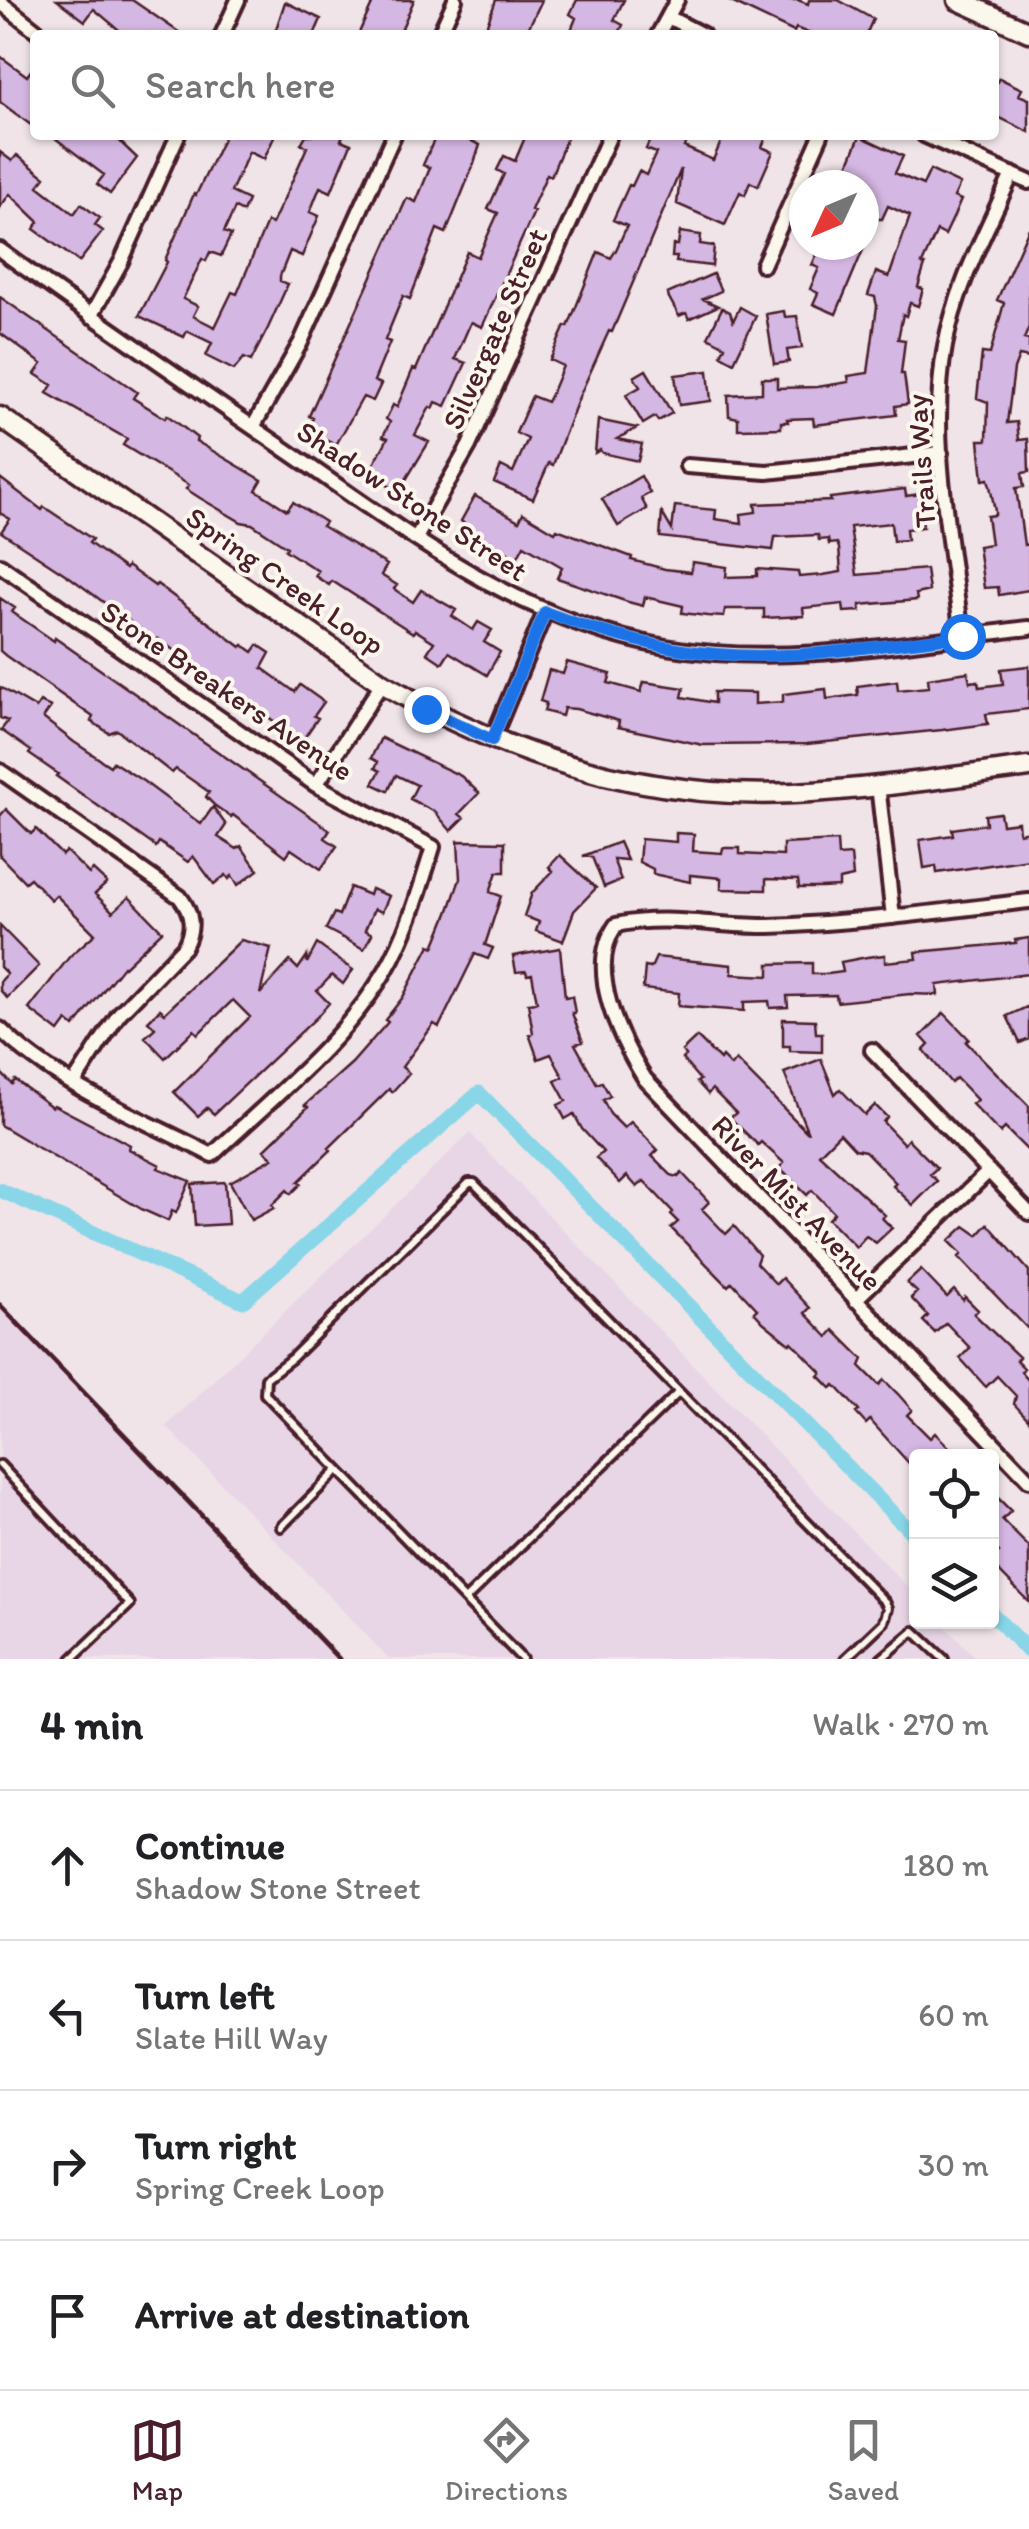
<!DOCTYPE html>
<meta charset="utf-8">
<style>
:root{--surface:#fff;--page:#f2f2f2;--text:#202124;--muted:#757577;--line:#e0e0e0;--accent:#4a1f2b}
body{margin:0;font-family:Itim,sans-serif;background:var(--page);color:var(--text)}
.controls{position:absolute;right:30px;bottom:30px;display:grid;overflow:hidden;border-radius:10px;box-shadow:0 2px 8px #0004}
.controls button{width:90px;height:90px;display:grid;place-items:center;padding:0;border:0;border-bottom:2px solid var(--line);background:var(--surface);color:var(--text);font:50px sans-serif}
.compass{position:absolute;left:789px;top:170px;width:90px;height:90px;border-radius:50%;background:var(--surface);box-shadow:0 2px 8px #0004;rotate:226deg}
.stop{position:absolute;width:30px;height:30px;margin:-22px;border:8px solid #1a73e8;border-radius:50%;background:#fff}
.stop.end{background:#1a73e8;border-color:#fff;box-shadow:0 2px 10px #0008}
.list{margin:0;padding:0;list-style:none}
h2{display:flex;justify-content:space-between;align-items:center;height:130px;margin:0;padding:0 40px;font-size:42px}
h2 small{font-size:32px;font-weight:400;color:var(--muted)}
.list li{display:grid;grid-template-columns:65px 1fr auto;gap:30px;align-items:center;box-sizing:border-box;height:150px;padding:0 40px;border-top:2px solid var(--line)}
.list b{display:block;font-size:38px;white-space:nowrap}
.list p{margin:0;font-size:32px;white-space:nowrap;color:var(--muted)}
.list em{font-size:32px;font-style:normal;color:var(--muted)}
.icon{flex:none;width:55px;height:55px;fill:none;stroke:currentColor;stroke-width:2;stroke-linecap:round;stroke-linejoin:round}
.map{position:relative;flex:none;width:1029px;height:1659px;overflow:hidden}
.search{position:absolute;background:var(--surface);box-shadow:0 2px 8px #0004;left:30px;right:30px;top:30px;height:110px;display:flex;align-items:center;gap:25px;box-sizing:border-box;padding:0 35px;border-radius:10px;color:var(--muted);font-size:38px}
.sheet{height:730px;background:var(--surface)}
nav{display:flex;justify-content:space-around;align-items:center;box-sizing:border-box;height:140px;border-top:2px solid var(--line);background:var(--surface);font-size:28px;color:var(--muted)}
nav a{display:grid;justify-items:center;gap:5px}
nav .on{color:var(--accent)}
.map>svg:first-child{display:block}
</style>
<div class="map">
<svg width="1029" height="1659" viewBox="0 0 1029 1659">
<rect width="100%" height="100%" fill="#f0e4e9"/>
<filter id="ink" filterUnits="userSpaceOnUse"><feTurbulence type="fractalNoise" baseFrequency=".01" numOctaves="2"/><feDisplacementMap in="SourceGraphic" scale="20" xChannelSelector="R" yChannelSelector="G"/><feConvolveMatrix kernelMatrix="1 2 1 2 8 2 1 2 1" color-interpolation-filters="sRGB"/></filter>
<g filter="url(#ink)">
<!-- built -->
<path fill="#e8d6e7" d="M470 1133 916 1596V1622H941L977 1659H389L166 1426Z
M0 1305 340 1659H0Z"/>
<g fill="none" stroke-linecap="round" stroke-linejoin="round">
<!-- canal -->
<path stroke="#89d6e8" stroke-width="15" d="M0 1190 243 1301 479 1093 916 1537
M992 1614 1029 1652"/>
</g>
<!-- building -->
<path fill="#d5b7e3" stroke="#4a1f2b" stroke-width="2.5" d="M57 0H132L183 35H125L94 9 85 21Z
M374 0H414L399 35H358Z
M496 0H542L525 35H483Z
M577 0H624L614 20 623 25 618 35H569L576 18 570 14Z
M727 0H798L808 4 809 0H838L873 19 866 35H813L796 28 794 32Z
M285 2 321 19 314 35H274Z
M0 56 27 76 35 65V128L0 102Z
M999 78 1022 89 1019 95 1029 99V132L994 115V88Z
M51 135H113L137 158 110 194 97 184 104 175Z
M225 135H275L264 159 249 152 231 192 248 200 243 212 235 208 224 232 231 235 221 256 210 252 206 261 202 259 183 299 198 306 193 316 215 327 232 292 237 294 267 222 272 224 289 188 307 147 301 144 306 135H343L341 140 351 144 331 192 320 187 310 212 319 216 302 256 290 251 280 276V281L288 284 268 328 251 361 244 358 234 370 206 356 212 343 187 331 184 337 139 316 167 262 165 260 194 194 196 195Z
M436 135H474L471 141 480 145 473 166 446 233 437 229 410 299 403 296 385 340 390 342 374 381 381 384 373 401 363 397 336 445 307 432 313 418 309 416 407 198 416 202 430 168 423 165Z
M526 135H568L551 176 547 174 531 210 534 212 482 327 471 322 455 359 466 363 446 406 436 402 433 409 430 407 415 435 429 442 399 491 368 475 388 438 383 436 390 422 386 419 393 405 397 407 413 369 416 370 467 252 478 257 498 213 488 209 504 174 497 170 504 156 515 161Z
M652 135H689L684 147 713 160 724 135H767L762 147 773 152 758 186 750 182 745 195 740 192 725 225 677 204 681 169 612 332 609 331 579 397 553 465 549 463 533 499 494 482 501 466 513 472 528 439 516 433 532 396 547 402 552 392 563 366 550 360 565 326 568 327 598 252 611 258 616 250 627 226 613 220 629 185 632 186 639 171 646 175 656 153 646 149Z
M860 136 903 156 895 173 923 185 930 170 960 184 954 197 961 200 954 216 945 235 937 231 922 264 925 265 918 287 923 289 918 306 910 303 906 316 903 314 898 339 905 340 901 374H904L908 404 895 406 896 415 814 425 813 418 787 419 788 422H781V428L738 429V418L729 416 728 395 762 393V378H777V388L817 387 849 382 848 376 868 373 877 306 875 297 868 295 876 272 889 277 910 216 888 206 882 219H876L836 314 813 304 818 293 810 289 819 268 812 265 821 245H864V185H840Z
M0 152 12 161 17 155 45 177 38 186 74 214 81 204 100 218 95 225 103 231 79 262 34 229 39 222 10 194 0 207Z
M1029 228V327L1024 339 1029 340V358L1019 356 1014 369 1007 423 1017 422 1019 440 1028 439 1029 472 1022 473 1024 487 1016 488 1024 545 1029 544V590L999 595 998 587 984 588 978 546 991 544 987 516 995 515V511L990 486 988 479 983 480 979 440H987L988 402 977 398 982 353 990 354 1004 303 997 300Z
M680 232 701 235 700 244 714 246 712 266 676 262 677 257H672L673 245H678Z
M713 274 721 291 703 299 718 306 689 319 686 313 679 316 667 294Z
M0 297 137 392 133 398 165 418 167 415 197 438 196 441 262 480 256 490 287 510 293 502 325 522 322 526 387 565 381 575 397 585 394 589 413 602 421 590 456 610 452 616 473 630 478 622 492 630 484 642 500 652 487 675 449 652 442 663 427 653 434 642 415 630 413 633 332 581 329 585 315 576 318 571 285 550 287 547 252 524 241 522 200 498 186 489 189 485 123 445 127 439 47 393 52 385 35 374 42 364 0 333Z
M740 307 756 316 734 362 721 355 725 346 708 337 722 308 730 312 733 321Z
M784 311 785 317 797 316 802 348 787 350 789 362 774 364 766 314Z
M646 370 672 413 658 421 655 417 643 424 626 395 640 387 634 377Z
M708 371 711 401 679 405 675 375Z
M598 420 637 428 617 439 642 444 638 461 602 453 600 450 595 453Z
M641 476 650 493 641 498 647 509 618 526 602 499Z
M0 478 42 510 44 507 92 539 89 543 125 569 127 566 155 586 157 584 241 647 243 645 253 652 258 645 270 653 262 668 295 692 300 685 324 702 314 716 318 718 302 741 158 639 157 642 71 578 1 532 10 519 0 513Z
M905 489 906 496 920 494 923 527 906 529 907 540 893 541 891 523 850 527 857 575 926 569 929 591 916 594 917 600 860 605V611L844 612 843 604 803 608 804 616 764 618V609H725L724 617 707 616 682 613 683 606 645 597 643 606 628 602 557 578 562 567 524 545 517 558 476 534 461 521 475 496 519 521 523 513 555 532 557 529 632 557 631 560 665 569 691 572 692 562 727 567 726 577 757 576V569L798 572 799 577 823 575 841 572 839 548 837 543 829 544 828 539 819 540 818 535 775 537 773 550 660 537 662 513 672 530 675 506 716 510 715 519 742 523 741 514 756 512 755 504 831 501 830 498Z
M0 598 15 608 12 612 54 641 55 638 330 830 325 838 337 846 321 869 291 849 286 856 233 815 231 817 214 805 206 797 209 792 176 769 172 773 117 730 109 733 91 721 93 717 6 656 0 651Z
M567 662 611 674 608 683 641 692 644 682 684 688 682 697 714 703V692L755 693V704L783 702V694L826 689 827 699 858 695 857 686 897 681 898 690 929 687 928 678 968 672 970 682 978 681 979 687 1003 684 1001 669 1029 666V709L986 714 988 724 942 730 807 744 703 745 618 727 619 721 576 709 564 708 562 716 544 711 546 703 540 701 549 670 563 674Z
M0 687 36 708 40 702 51 707 43 718 74 742 110 766 113 762 143 781 201 824 213 807 226 825 218 837 237 849 241 846 258 870 238 885 232 876 229 879 226 875 214 884 193 856 188 862 159 842 156 847 56 776 58 774 29 754 31 751 1 730 8 721 0 718Z
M381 738 461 776 479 793 459 814 464 818 451 831 435 812 410 799 417 785 396 775 388 791 373 784 380 771 375 768 378 762 371 758Z
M6 809 31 834 36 829 62 855 66 851 89 874 93 870 107 883 95 894 113 912 129 897 162 931 124 967 123 966 74 1027 67 1021 59 1032 29 1009 70 956 95 934 56 895 51 900 30 878 25 882 0 856V816Z
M1000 813 1002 824 1018 822 1019 833 1029 831V859L937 873 936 866 924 868 920 840 953 835 952 829 986 824 985 815Z
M676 833 694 834 693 851 722 853 723 848H740V854L783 856V844L837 841 838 856 851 855 853 877 839 880V887L821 888H799L798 880 766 879V890L721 889V878L690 875V882L653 874V869L639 862 641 839 676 842Z
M458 841 505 842V872H497L490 892 501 896 485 945 493 948 488 959 475 954 439 1027 434 1024 402 1067 409 1073 392 1092 389 1089 329 1148 331 1150 298 1182 301 1184 291 1194 287 1190 272 1205 274 1208 251 1220 230 1182 273 1158 264 1150 308 1107 305 1105 352 1063 388 1022 385 1020 403 997 430 945 434 947 448 913 460 879Z
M619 842 627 860 613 859 621 880 604 887 592 857 583 856Z
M560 855 596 888 574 911 563 941 536 931 539 922 524 916 532 893 553 871 549 867Z
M350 887 369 895 371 889 389 896 382 912 374 909 365 930 372 934 364 949 326 929 334 913 339 915Z
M0 926 39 966 7 998 0 990V982L7 974 0 967Z
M1029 938V974L937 985 938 995 910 994 837 1002 836 995 787 996 788 1007 770 1008 769 1001 744 1002V1011L678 1006 679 993 643 989 645 967 651 968 656 957 732 965V974L769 976V964L812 963V974H828L843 972 841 962 867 957 885 955V962L917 959 916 952 1016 943 1015 940Z
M241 940 271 948 260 994 290 961 298 969 307 956V963L317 944 353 970 343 984 332 975 317 991 329 1003 316 1018 214 1114 207 1108 198 1116 174 1092 250 1017 233 1000 198 1034 194 1030 165 1058 145 1037 155 1028 148 1021 160 1009 165 1013Z
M560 948 565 997 572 996 575 1013H572L583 1042 575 1044 597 1084 602 1082 610 1096 603 1100 610 1114 624 1128 631 1122 658 1150 652 1156 671 1175 678 1177 682 1173 709 1202 702 1209 726 1234 734 1226 759 1255 756 1263 776 1284 782 1278 810 1308 805 1313 828 1337 834 1330 863 1359 860 1366 879 1385 884 1380 898 1394 912 1410 907 1415 930 1438 935 1433 958 1456H916V1471L870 1420 866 1424 856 1413 859 1411 835 1385 831 1388 819 1376 822 1373 792 1342 790 1344 763 1322 754 1312 757 1309 732 1282 728 1286 671 1228 678 1222 671 1215 673 1212 644 1181 637 1187 627 1176 620 1183 596 1158 603 1152 582 1129 574 1114 565 1119 558 1105 566 1101 555 1081 563 1077 551 1054 538 1059 529 1034 533 1033 528 1003 537 1002 532 974 527 975 526 971 516 972 513 956Z
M1029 1006V1039L1020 1043 1007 1016Z
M944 1013 969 1039 966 1042 1029 1106V1152L1005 1128 1000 1133 972 1104 977 1100 956 1078 951 1083 924 1050 929 1045 921 1036Z
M783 1019 815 1020 816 1033H822V1052L790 1051V1046H783Z
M697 1037 720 1060 722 1057 731 1066 736 1060 808 1133 784 1073 821 1059 835 1094 840 1089 865 1115 875 1105 887 1117 883 1122 904 1144 908 1139 937 1168 930 1174 937 1181 913 1205 893 1186 896 1183 865 1151 855 1149 840 1133 819 1154 885 1215 882 1218 892 1228 876 1243 866 1236 856 1247 828 1219 834 1213 812 1190 807 1195 779 1168 784 1163 761 1142 758 1145 730 1118 736 1113 712 1089 708 1094 697 1082 700 1080 682 1059 686 1055 682 1051Z
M0 1072 12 1084 15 1080 52 1107 54 1105 130 1145 129 1149 160 1165 158 1168 190 1181 176 1213 172 1211 168 1221 143 1210 0 1125Z
M225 1182 228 1224 195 1226 192 1184Z
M988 1224 1029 1271V1330L959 1257 962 1254 949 1241 965 1226 978 1235Z
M921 1270 947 1297 954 1290 963 1300 965 1297 978 1310 974 1314 1019 1357 1016 1360 1024 1368 1021 1372 1029 1381V1420L1014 1404 1016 1396 997 1376 986 1387 960 1358 970 1348 946 1323 935 1333 923 1321 928 1316 911 1298 917 1292 907 1283Z
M992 1492 1011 1511 1002 1520 1029 1547V1602L992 1564V1559L999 1552 992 1544Z"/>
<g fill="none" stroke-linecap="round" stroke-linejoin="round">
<!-- lane casing -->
<g stroke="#4a1f2b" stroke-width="14">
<path id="lane" d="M0 1465 130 1604 72 1659
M281 1527 338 1470
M465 1600 679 1392
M522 1659 265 1394 266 1378 292 1358 469 1183H474L885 1602 888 1608 884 1622 845 1659
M881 1659 914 1631 944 1659"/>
</g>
<!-- street casing -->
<g stroke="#4a1f2b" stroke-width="20">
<path id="street" d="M0 2 42 35
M668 17 703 35
M222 35 238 0
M439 35 455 0
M658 35 677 0
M924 135 1029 182
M0 250C94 319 190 384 286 450 407 533 518 621 666 647 786 668 910 642 1029 628
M763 265 821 135
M91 316 121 262 178 135
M253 427 301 342 394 135
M687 466 767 472 941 453
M416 538 469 446 610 135
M0 565 316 785 433 847C420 889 408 932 386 970 344 1042 272 1098 212 1155 141 1118 57 1086 0 1029
M962 636C951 543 928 438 945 346 956 286 987 230 1012 174
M492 740 545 612
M0 771 180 897C193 914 194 929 184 947L119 1014 74 1083
M316 785 382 683
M878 785 893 917
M1029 901C943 911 856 923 769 926 718 927 666 914 616 925 585 969 620 1039 645 1079L1029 1480
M872 1050 1029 1213
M855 1300 989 1171"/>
</g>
<!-- secondary casing -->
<g stroke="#4a1f2b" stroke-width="25">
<path id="secondary" d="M958 0 1029 32
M0 417 382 683C508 757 647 800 794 793 873 789 951 777 1029 767"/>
</g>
<!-- lane -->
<use href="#lane" stroke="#fbf7ec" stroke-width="6"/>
<!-- street -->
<use href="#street" stroke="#fbf7ec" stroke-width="12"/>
<!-- secondary -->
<use href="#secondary" stroke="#fbf7ec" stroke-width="18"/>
<!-- rail -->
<path stroke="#4a1f2b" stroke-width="5" d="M0 1305 339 1659"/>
</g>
</g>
<g fill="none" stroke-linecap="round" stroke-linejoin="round" filter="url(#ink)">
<!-- route -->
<path stroke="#1a73e8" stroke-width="12" d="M426 709 492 740 545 612C601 633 657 649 717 654 798 661 881 645 962 636"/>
</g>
<g text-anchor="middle" stroke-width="8" stroke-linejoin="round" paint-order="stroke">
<!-- street labels -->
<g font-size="30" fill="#4a1f2b" stroke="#fbf7ec">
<text transform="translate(495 329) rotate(-66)" y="10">Silvergate Street</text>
<text transform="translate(921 461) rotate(-94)" y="10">Trails Way</text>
<text transform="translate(412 501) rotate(33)" y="10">Shadow Stone Street</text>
<text transform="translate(285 581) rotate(35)" y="10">Spring Creek Loop</text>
<text transform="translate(227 691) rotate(34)" y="10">Stone Breakers Avenue</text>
<text transform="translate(797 1203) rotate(46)" y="10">River Mist Avenue</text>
</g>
</g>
</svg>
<div class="controls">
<button><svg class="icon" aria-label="locate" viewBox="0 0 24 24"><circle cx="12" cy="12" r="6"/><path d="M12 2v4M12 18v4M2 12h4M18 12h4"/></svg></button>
<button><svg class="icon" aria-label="layers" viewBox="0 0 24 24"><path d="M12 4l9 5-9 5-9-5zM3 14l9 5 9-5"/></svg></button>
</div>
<svg class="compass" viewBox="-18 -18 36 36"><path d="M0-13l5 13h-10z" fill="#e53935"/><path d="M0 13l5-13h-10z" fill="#757577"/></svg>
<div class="stop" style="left:962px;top:636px"></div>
<div class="stop end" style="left:426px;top:709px"></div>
<div class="search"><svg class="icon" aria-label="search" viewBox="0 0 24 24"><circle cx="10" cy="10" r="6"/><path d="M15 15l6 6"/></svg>Search here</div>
</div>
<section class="sheet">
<h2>4 min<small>Walk · 270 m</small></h2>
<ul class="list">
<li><svg class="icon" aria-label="ahead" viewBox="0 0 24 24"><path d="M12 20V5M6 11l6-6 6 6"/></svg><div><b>Continue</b><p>Shadow Stone Street</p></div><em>180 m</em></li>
<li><svg class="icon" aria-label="left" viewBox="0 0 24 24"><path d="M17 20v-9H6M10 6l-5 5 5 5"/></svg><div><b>Turn left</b><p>Slate Hill Way</p></div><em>60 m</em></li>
<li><svg class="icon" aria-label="right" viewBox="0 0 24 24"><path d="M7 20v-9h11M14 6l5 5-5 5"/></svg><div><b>Turn right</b><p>Spring Creek Loop</p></div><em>30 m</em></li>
<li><svg class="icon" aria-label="arrive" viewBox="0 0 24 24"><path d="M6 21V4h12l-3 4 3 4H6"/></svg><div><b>Arrive at destination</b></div></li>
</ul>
</section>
<nav>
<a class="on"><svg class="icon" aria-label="map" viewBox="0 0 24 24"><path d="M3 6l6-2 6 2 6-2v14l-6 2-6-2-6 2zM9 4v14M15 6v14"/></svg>Map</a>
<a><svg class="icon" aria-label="directions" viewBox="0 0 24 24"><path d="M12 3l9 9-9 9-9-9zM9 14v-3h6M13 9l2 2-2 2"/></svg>Directions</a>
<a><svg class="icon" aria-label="saved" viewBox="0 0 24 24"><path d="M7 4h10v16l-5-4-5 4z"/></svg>Saved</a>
</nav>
